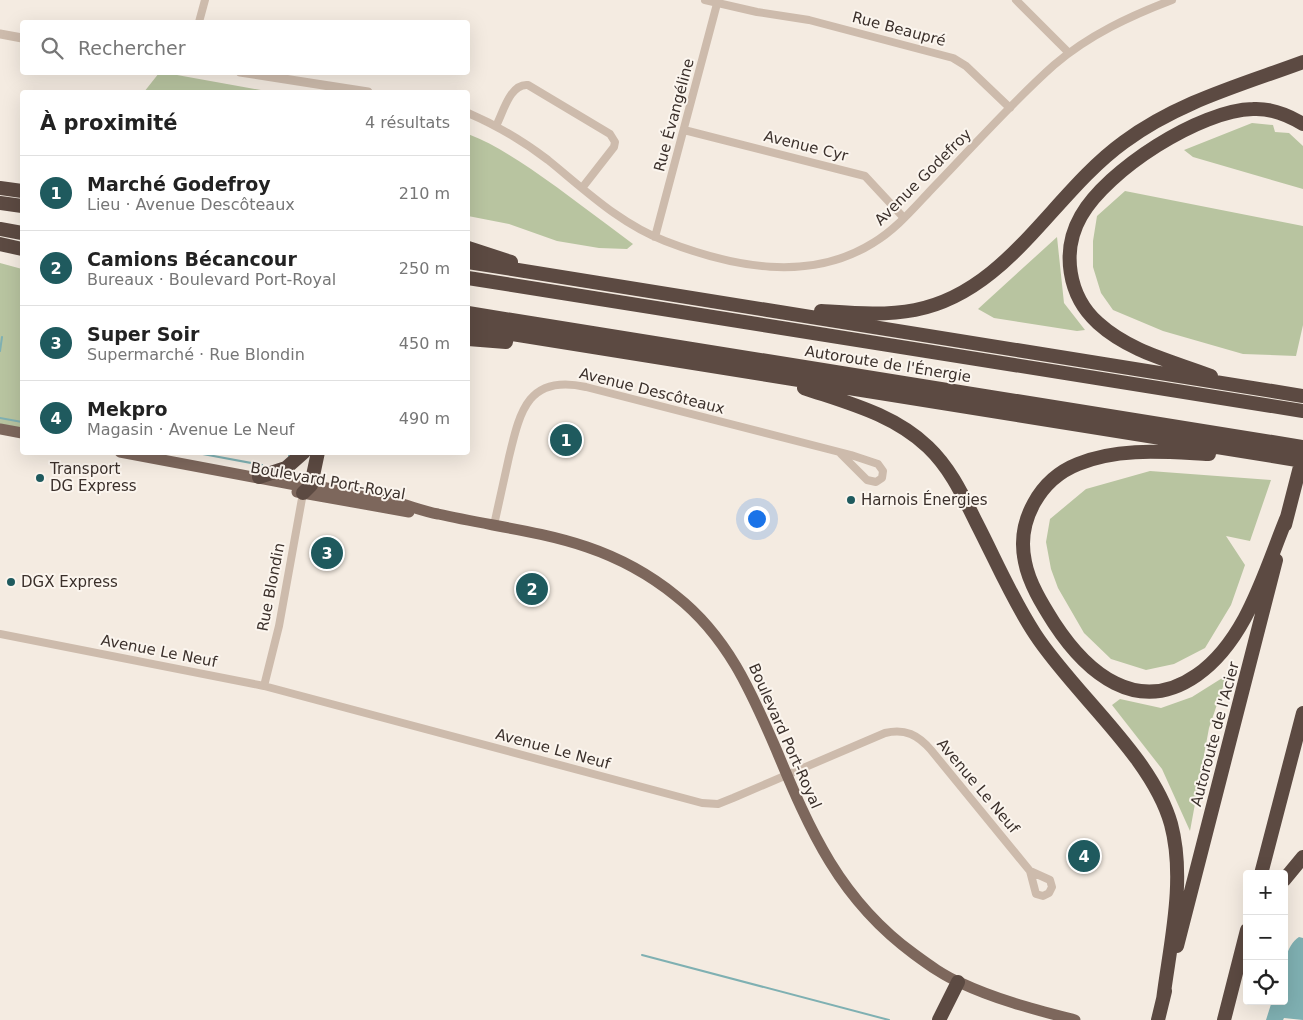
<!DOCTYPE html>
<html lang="fr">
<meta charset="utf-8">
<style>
:root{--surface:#fff;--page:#f2f2f2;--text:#222;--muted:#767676;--line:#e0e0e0;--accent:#1f5a5e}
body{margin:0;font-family:"DejaVu Sans",sans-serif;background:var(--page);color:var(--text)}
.controls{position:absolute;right:15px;bottom:15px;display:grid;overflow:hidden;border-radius:5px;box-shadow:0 5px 20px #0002}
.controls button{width:45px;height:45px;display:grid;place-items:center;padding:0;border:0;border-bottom:1px solid var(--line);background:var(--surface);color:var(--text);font:25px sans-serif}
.you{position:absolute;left:756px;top:518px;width:18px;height:18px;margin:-12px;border:4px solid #fff;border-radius:50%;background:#1a73e8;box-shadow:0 0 0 8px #1a73e833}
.badge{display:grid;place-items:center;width:32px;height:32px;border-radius:50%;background:var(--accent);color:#fff;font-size:16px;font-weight:700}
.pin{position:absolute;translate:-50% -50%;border:2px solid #fff;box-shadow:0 1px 5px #0006}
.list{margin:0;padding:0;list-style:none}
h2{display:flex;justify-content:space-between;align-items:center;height:65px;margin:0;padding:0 20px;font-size:21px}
h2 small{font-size:16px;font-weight:400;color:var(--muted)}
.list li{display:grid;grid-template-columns:32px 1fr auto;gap:15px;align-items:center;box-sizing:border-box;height:75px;padding:0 20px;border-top:1px solid var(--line)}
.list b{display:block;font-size:19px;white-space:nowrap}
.list p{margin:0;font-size:16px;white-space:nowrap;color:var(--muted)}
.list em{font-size:16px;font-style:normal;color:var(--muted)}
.icon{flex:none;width:28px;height:28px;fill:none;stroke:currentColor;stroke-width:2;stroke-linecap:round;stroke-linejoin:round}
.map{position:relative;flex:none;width:1303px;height:1020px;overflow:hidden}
.search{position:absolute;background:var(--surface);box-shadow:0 5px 20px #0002;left:20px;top:20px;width:450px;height:55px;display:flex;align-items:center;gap:12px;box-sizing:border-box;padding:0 18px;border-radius:5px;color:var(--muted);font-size:19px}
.panel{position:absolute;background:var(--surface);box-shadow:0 5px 20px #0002;left:20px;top:90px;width:450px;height:365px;border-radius:5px}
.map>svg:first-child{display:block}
</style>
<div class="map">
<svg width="1303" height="1020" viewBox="0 0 1303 1020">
<rect width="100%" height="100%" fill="#f4ebe1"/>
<!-- green -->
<path fill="#b8c4a0" d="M159 73H166L272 92H144Z
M1252 123 1273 125 1275 132 1289 133 1303 146V189L1193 157 1184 150Z
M468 134C490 142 511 156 531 169 566 193 599 219 633 244L627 249 599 248 557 241 509 224 468 216Z
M1125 191 1303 226V325L1296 356 1243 354 1163 331 1113 310 1101 293 1093 267V241L1097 216Z
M1057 237 1064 303 1085 330 1077 331 994 318 978 309Z
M0 263 22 269V428L0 424Z
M1150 471 1271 480 1250 541 1226 536 1245 565 1231 605 1205 648 1174 664 1146 670 1111 659 1084 633 1058 588 1051 569 1046 542 1050 519 1086 489Z
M1227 675 1209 728 1190 831 1162 769 1112 705 1120 699 1161 708 1192 697Z"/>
<!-- water -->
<path fill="#7fb0b2" d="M1299 937 1303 938V1020L1284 1018 1283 1020H1266L1272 1001H1284C1284 982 1280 950 1299 937Z"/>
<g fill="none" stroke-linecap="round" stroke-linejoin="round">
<!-- stream -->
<path stroke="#7fb0b2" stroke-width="2" d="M0 351 2 337
M0 418 22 422
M192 452 262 465
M289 456V452
M642 955 889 1020"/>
<!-- minor -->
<path stroke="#cdbbac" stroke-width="8" d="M705 0 757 12 809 20 953 58 966 66 1010 108
M1016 0 1069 53
M199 22 205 0
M468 113C496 125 523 141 548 160 585 190 620 224 665 241 732 267 809 283 873 243 895 230 912 210 929 192 971 149 1010 104 1054 65 1089 35 1130 16 1172 0
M496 126C503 113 510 83 528 85L610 134 615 142 614 147 582 188
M684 130 865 176 904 218
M655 237 718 0
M494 525C499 502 504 480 509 457 520 411 528 374 586 387L851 455 878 464 883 471 882 478 876 482 867 480 841 454
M0 634 264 686 702 803 718 804 733 798 885 733C905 728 918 735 931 750L1030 871 1036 894 1043 896 1049 893 1052 887 1050 880 1030 871
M264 686 279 626 303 493"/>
<!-- tertiary -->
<path stroke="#cdbbac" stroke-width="9" d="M0 34 22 38
M240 72 368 92"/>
<!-- primary -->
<path stroke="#7d675c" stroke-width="11" d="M0 429 22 433
M120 452 301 486 311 485C337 490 363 495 389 501 406 504 421 511 438 514 527 534 601 535 676 596 727 636 751 691 776 749 810 831 840 900 914 954 929 965 944 976 961 983 997 1000 1037 1010 1075 1020
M297 492 409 512"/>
<!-- motorway -->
<path stroke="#5c4a42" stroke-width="14" d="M0 188 22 191
M0 203 22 206
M0 229 22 233
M0 244 22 249
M468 248 511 262
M468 262 1303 396
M468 278 1303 411
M821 311C852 313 884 316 915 310 1008 292 1052 194 1124 142 1178 102 1241 85 1303 62
M468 313 1303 447
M468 327 1303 461
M468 339 506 342
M1211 376C1172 361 1130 352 1098 323 1068 296 1061 251 1081 216 1107 170 1200 110 1253 109 1271 108 1288 115 1303 124
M804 388C848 403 893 414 928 447 951 469 963 496 977 524 996 561 1012 599 1035 634 1074 694 1152 756 1171 824 1186 880 1170 944 1163 1000
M1209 454C1166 452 1119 447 1078 464 1040 479 1016 521 1025 562 1029 583 1042 604 1054 623 1086 672 1137 717 1197 675 1247 640 1265 570 1287 517
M259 477 286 468 304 452
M303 493 311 485 318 452
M1285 525 1303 455
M1261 874 1303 713
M1284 880 1303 857
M1177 946 1276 560
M939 1020 958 982
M1158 1020 1165 991
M1224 1020 1247 930"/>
</g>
<!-- markers -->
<g fill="#1f5a5e" stroke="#fbf5ee" stroke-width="2">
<circle cx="40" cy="478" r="5"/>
<circle cx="851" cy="500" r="5"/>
<circle cx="11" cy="582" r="5"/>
</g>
<g text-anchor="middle" stroke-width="4" stroke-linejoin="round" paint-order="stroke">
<!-- street labels -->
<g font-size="15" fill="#3b302b" stroke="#fbf5ee">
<text transform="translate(899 29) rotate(15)" y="5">Rue Beaupré</text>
<text transform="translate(674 115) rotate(-75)" y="5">Rue Évangéline</text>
<text transform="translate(806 146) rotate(14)" y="5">Avenue Cyr</text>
<text transform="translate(923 177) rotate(-45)" y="5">Avenue Godefroy</text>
<text transform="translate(888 364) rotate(9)" y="5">Autoroute de l'Énergie</text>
<text transform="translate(652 391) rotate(14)" y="5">Avenue Descôteaux</text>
<text transform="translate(328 481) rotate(10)" y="5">Boulevard Port-Royal</text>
<text transform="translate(271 587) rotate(-79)" y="5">Rue Blondin</text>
<text transform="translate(159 651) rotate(11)" y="5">Avenue Le Neuf</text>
<text transform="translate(1215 734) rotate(-75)" y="5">Autoroute de l'Acier</text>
<text transform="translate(785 736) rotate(66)" y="5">Boulevard Port-Royal</text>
<text transform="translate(553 749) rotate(15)" y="5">Avenue Le Neuf</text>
<text transform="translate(978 786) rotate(50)" y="5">Avenue Le Neuf</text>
</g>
<!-- poi labels -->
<g font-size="15" fill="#3b302b" stroke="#fbf5ee" text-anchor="start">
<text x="50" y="474">Transport<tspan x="50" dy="17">DG Express</tspan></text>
<text x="861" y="505">Harnois Énergies</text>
<text x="21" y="587">DGX Express</text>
</g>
</g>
</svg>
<div class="controls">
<button>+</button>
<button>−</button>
<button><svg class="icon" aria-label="locate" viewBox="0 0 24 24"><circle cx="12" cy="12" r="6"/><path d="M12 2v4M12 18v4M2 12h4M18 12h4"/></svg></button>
</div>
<div class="you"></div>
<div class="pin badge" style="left:566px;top:440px">1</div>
<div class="pin badge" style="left:532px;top:589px">2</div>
<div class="pin badge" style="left:327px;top:553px">3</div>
<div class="pin badge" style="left:1084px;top:856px">4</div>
<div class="search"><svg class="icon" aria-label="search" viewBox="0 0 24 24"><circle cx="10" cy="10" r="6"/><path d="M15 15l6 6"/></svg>Rechercher</div>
<section class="panel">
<h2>À proximité<small>4 résultats</small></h2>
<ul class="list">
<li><span class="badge">1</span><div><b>Marché Godefroy</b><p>Lieu · Avenue Descôteaux</p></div><em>210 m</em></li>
<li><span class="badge">2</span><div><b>Camions Bécancour</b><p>Bureaux · Boulevard Port-Royal</p></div><em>250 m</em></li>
<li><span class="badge">3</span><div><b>Super Soir</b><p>Supermarché · Rue Blondin</p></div><em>450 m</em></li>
<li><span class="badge">4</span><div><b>Mekpro</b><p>Magasin · Avenue Le Neuf</p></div><em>490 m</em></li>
</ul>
</section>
</div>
